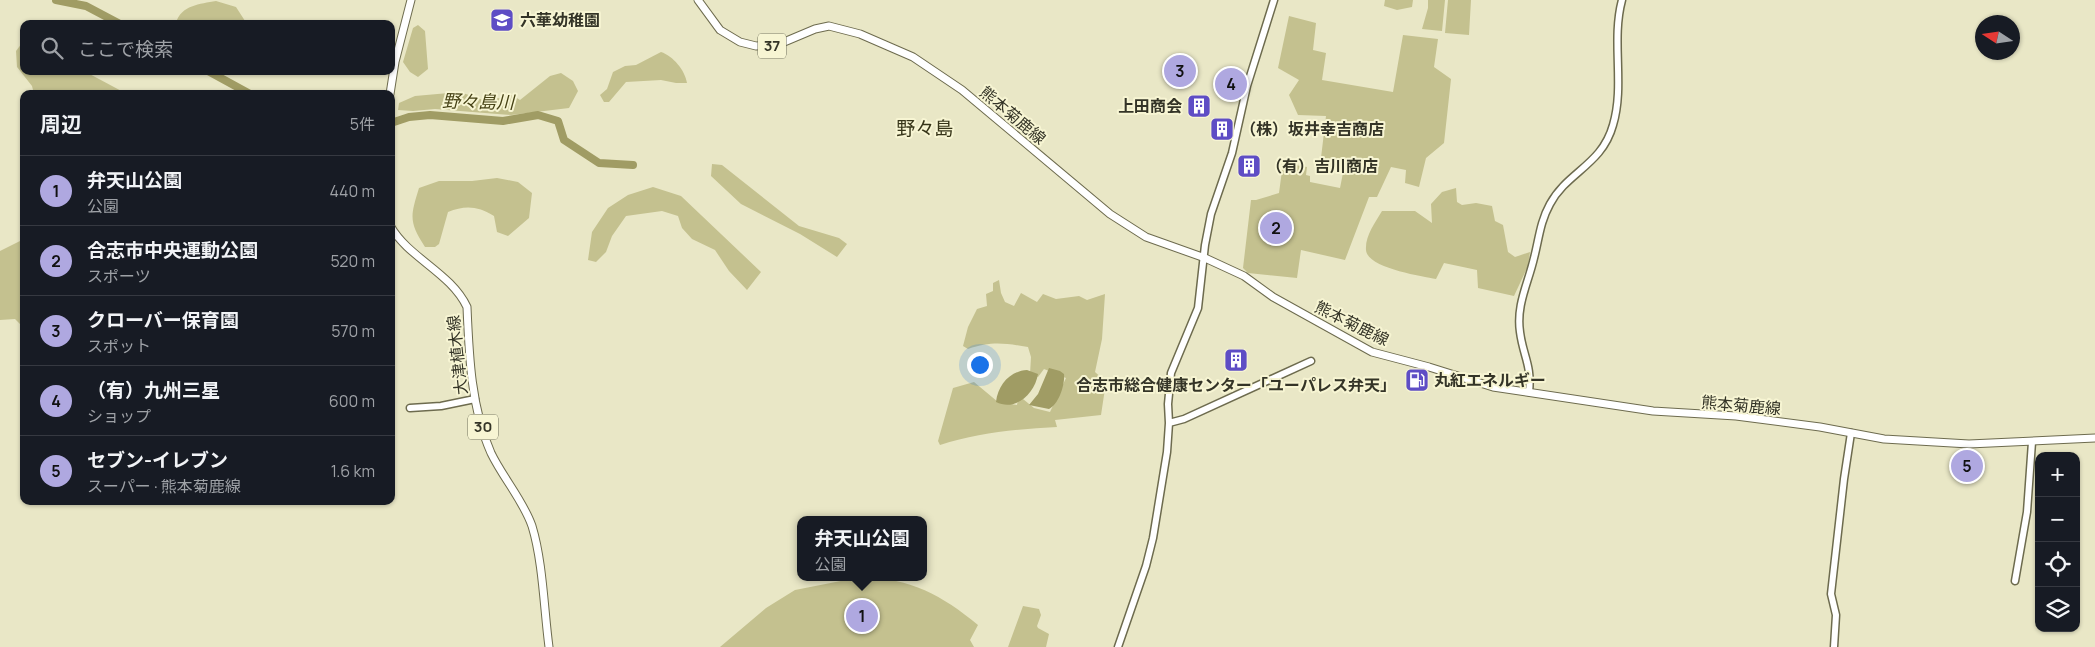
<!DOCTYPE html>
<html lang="ja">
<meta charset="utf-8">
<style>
:root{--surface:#171b24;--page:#20242c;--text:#f1f3f6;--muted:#9ea1a6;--line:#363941;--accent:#afa8e0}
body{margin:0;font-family:Manrope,"Noto Sans JP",sans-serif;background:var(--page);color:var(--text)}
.controls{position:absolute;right:15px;bottom:15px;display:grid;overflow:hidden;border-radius:10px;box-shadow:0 1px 4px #0004}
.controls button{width:45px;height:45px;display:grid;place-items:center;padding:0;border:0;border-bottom:1px solid var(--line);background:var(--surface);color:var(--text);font:25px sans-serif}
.compass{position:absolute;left:1975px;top:15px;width:45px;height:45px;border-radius:50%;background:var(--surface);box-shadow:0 1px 4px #0004;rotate:282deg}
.you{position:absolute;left:979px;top:364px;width:18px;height:18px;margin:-12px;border:4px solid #fff;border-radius:50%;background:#1a73e8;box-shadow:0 0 0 8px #1a73e833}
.badge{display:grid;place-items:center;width:32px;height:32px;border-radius:50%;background:var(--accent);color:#111;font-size:16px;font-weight:700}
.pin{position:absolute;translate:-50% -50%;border:2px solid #fff;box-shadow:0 1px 5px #0006}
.popup{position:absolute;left:797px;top:516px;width:130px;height:65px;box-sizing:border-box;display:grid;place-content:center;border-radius:10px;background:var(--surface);filter:drop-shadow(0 1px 4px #0005);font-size:16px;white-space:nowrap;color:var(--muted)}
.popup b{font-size:19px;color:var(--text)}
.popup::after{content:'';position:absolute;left:50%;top:100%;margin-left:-10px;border:10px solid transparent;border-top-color:var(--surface)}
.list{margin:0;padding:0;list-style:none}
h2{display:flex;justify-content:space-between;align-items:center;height:65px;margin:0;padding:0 20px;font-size:21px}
h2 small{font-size:16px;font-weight:400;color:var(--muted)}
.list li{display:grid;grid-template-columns:32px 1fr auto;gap:15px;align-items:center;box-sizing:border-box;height:70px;padding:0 20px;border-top:1px solid var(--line)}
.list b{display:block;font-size:19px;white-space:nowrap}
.list p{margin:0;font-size:16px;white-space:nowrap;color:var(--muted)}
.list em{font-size:16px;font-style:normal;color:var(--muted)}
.icon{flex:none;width:28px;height:28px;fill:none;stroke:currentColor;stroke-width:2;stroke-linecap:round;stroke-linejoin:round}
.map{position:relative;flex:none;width:2095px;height:647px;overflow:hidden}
.search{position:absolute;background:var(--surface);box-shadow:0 1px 4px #0004;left:20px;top:20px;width:375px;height:55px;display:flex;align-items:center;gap:12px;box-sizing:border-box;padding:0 18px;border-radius:10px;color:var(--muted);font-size:19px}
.panel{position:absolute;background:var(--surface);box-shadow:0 1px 4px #0004;left:20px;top:90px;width:375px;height:415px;border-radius:10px}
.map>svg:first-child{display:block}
</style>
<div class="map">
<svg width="2095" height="647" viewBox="0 0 2095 647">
<rect width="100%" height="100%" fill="#e9e7c6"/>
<!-- green -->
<path fill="#c4c18f" d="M1385 0H1413L1412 7 1397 10 1384 6Z
M1428 0H1445L1442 31 1422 29 1428 8Z
M1448 0H1471L1469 35 1445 33Z
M216 1 236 7 247 24 176 23C181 5 200 4 216 1Z
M1289 16 1316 23 1313 50 1326 53 1322 80 1393 92 1403 35 1438 39 1434 67 1451 79 1444 143 1426 158 1419 187 1405 183 1406 170 1391 167 1377 197H1369L1345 260 1301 250 1297 278 1248 273 1243 268 1251 200H1256L1279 193 1283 163 1307 167 1306 175 1310 176V182L1340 188 1343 173 1320 166 1326 116 1298 115 1289 95 1299 80 1278 68Z
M418 25 425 31 428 69 418 77 410 72 403 62 413 28Z
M22 43 24 44V71H84L127 94H34L32 86 17 67 16 51Z
M661 52C673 56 685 70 687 83H676L661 80 626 82 609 102H604L600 95 607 89 613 72 625 66 636 65Z
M561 73 573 81 578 91 569 108 511 115 435 109 413 111 398 110 399 103 415 96 460 92 486 101 512 95 520 100 550 76Z
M712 164 722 165 799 226 839 238 847 244 837 257 800 234 741 204 711 176Z
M497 178 518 182 532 193 529 218 508 236 497 232 494 216C478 206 465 205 448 212L439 244 435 247H425C409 222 410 217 419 188L439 181H472Z
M653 187 681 196 761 272 747 290 729 271 715 250 692 239 682 228 678 216 662 211 626 216 612 236 606 252 596 262 588 260 592 232 608 208 628 195Z
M1456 188 1457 202 1462 205 1476 203 1492 206 1495 221 1503 225 1508 252 1515 257 1530 252 1528 266 1514 296 1478 288 1477 270 1444 263 1436 279C1421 276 1367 268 1366 250 1365 236 1375 223 1382 211H1415L1432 223 1431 204 1442 192Z
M24 239V328L15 319 0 320V251Z
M999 280 1001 293 1005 302 1014 306 1021 293 1037 302 1043 294 1056 299 1079 296 1087 300 1105 294 1102 339 1095 372 1106 382 1101 415 1055 420 1057 427C1017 429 978 433 940 445L938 441 953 388 974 382 998 402 1017 405 1018 399H1023L1034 408 1050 412 1066 378 1044 369 1038 377 1030 374 1031 357 1028 347C1004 343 991 341 968 349L963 346 968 327 977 309 987 306 986 294 993 291V283Z
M856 578C907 576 940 594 978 625L970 640 974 647H720L766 608 795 590Z
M1023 606 1039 609 1041 615 1037 626 1038 628 1049 634 1046 647H1008Z"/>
<!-- water -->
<path fill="#a09c64" d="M1049 368 1060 371 1064 374C1065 385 1059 404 1049 409L1029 405 1038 394Z
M1027 370 1038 374C1035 393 1016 412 996 402 998 385 1010 371 1027 370Z"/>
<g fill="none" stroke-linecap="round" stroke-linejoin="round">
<!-- river -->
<path stroke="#a09c64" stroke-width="8" d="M56 0 86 6 120 24
M208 71 250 94
M391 123 409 117 430 115 503 121 538 115 558 121 564 140 599 163 633 165"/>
<!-- secondary casing -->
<g stroke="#6d6b4e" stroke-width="9">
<path id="secondary" d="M1529 392C1532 365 1523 356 1520 332 1516 305 1528 284 1534 258 1539 239 1540 222 1550 204 1567 172 1602 165 1613 125 1625 85 1611 41 1622 0
M410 408 441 406 475 399
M1169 423 1184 419 1311 361
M2015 581 2027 512 2032 442
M1118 647 1146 566 1153 538 1167 452 1169 423 1168 404 1171 373 1198 308 1205 245 1211 214 1232 153 1247 86 1274 0
M1834 647 1836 615 1831 594 1844 479 1851 433"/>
</g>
<!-- primary casing -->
<g stroke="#6d6b4e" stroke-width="9">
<path id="primary" d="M698 0 720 30 740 42 756 46 777 45 815 29 829 26 860 34 913 57 962 90 1110 214 1146 237 1205 258 1244 276 1273 297 1372 352 1429 367 1493 387 1653 411 1736 416 1820 427 1884 439 1969 444 2095 438
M390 94 395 62 411 0
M391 227C409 258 451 273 467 307 469 355 471 408 491 453 503 478 523 500 532 526 543 562 544 610 549 647"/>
</g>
<!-- secondary -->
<use href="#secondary" stroke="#fff" stroke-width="6"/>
<!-- primary -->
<use href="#primary" stroke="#fff" stroke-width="7"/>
</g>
<!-- icons -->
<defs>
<g id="school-square" transform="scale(1.25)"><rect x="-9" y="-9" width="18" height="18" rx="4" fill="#5e4dc5" stroke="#f7f5d3"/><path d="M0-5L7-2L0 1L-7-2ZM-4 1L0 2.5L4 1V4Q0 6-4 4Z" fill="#fff"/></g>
<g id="building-square" transform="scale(1.25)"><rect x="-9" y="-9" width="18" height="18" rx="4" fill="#5e4dc5" stroke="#f7f5d3"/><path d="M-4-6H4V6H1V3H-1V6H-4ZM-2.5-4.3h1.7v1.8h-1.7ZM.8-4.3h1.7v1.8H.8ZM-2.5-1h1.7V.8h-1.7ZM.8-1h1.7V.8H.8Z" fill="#fff"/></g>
<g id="fuel-square" transform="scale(1.25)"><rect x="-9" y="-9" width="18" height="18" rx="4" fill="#5e4dc5" stroke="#f7f5d3"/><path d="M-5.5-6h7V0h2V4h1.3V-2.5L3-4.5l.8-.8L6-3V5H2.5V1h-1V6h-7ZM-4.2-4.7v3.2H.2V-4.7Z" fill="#fff"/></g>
</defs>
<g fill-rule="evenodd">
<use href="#school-square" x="502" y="20"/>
<use href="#building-square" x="1199" y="106"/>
<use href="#building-square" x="1222" y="129"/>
<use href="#building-square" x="1249" y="166"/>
<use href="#building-square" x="1236" y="360"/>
<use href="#fuel-square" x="1417" y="380"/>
</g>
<g text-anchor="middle" stroke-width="4" stroke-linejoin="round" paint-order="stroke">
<!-- shield labels -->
<g fill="#f7f5d3" stroke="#6e6e5b" stroke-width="1">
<rect x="758" y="33.5" width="28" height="25" rx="4"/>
<rect x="468" y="414.5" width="30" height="25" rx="4"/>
</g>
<g font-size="15" font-weight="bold" fill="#343427">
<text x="772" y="51">37</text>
<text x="483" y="432">30</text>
</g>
<!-- poi labels -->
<g font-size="16" font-weight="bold" fill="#343427" stroke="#f7f5d3" text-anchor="start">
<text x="520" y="26">六華幼稚園</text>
<text x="1182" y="112" text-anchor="end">上田商会</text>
<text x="1240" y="135">（株）坂井幸吉商店</text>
<text x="1266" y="172">（有）吉川商店</text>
<text x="1434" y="386">丸紅エネルギー</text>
<text x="1236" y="391" text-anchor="middle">合志市総合健康センター「ユーパレス弁天」</text>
</g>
<!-- street labels -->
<g font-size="16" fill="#343427" stroke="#f7f5d3">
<text transform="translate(1013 115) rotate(40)" y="6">熊本菊鹿線</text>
<text transform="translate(1352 323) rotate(26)" y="6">熊本菊鹿線</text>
<text transform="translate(457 355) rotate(-96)" y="6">大津植木線</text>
<text transform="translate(1741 405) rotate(5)" y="6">熊本菊鹿線</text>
</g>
<!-- water labels -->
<g font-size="18" font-style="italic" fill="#454114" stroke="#f7f5d3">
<text transform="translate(478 102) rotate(1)" y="6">野々島川</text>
</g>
<!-- quarter labels -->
<g font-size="19" fill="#363418" stroke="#f7f5d3">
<text x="925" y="135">野々島</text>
</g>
</g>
</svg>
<div class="controls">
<button>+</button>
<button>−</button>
<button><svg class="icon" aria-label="locate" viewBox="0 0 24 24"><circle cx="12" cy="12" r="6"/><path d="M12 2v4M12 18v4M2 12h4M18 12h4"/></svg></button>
<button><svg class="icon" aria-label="layers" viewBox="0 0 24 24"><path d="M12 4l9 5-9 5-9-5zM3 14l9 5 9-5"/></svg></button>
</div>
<svg class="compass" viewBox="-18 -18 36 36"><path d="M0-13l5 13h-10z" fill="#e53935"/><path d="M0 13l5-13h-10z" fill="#9ea1a6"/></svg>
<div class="you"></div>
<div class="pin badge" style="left:862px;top:616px">1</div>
<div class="popup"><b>弁天山公園</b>公園</div>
<div class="pin badge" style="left:1276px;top:228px">2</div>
<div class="pin badge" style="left:1180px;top:71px">3</div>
<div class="pin badge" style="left:1231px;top:84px">4</div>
<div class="pin badge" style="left:1967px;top:466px">5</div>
<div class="search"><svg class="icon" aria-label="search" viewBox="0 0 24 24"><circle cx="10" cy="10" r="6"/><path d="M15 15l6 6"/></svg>ここで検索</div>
<section class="panel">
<h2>周辺<small>5件</small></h2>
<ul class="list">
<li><span class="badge">1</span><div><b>弁天山公園</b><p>公園</p></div><em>440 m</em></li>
<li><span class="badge">2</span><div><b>合志市中央運動公園</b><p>スポーツ</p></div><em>520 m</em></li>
<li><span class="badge">3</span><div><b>クローバー保育園</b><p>スポット</p></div><em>570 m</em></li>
<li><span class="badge">4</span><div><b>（有）九州三星</b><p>ショップ</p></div><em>600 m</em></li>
<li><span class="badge">5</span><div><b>セブン-イレブン</b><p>スーパー · 熊本菊鹿線</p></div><em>1.6 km</em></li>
</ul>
</section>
</div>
